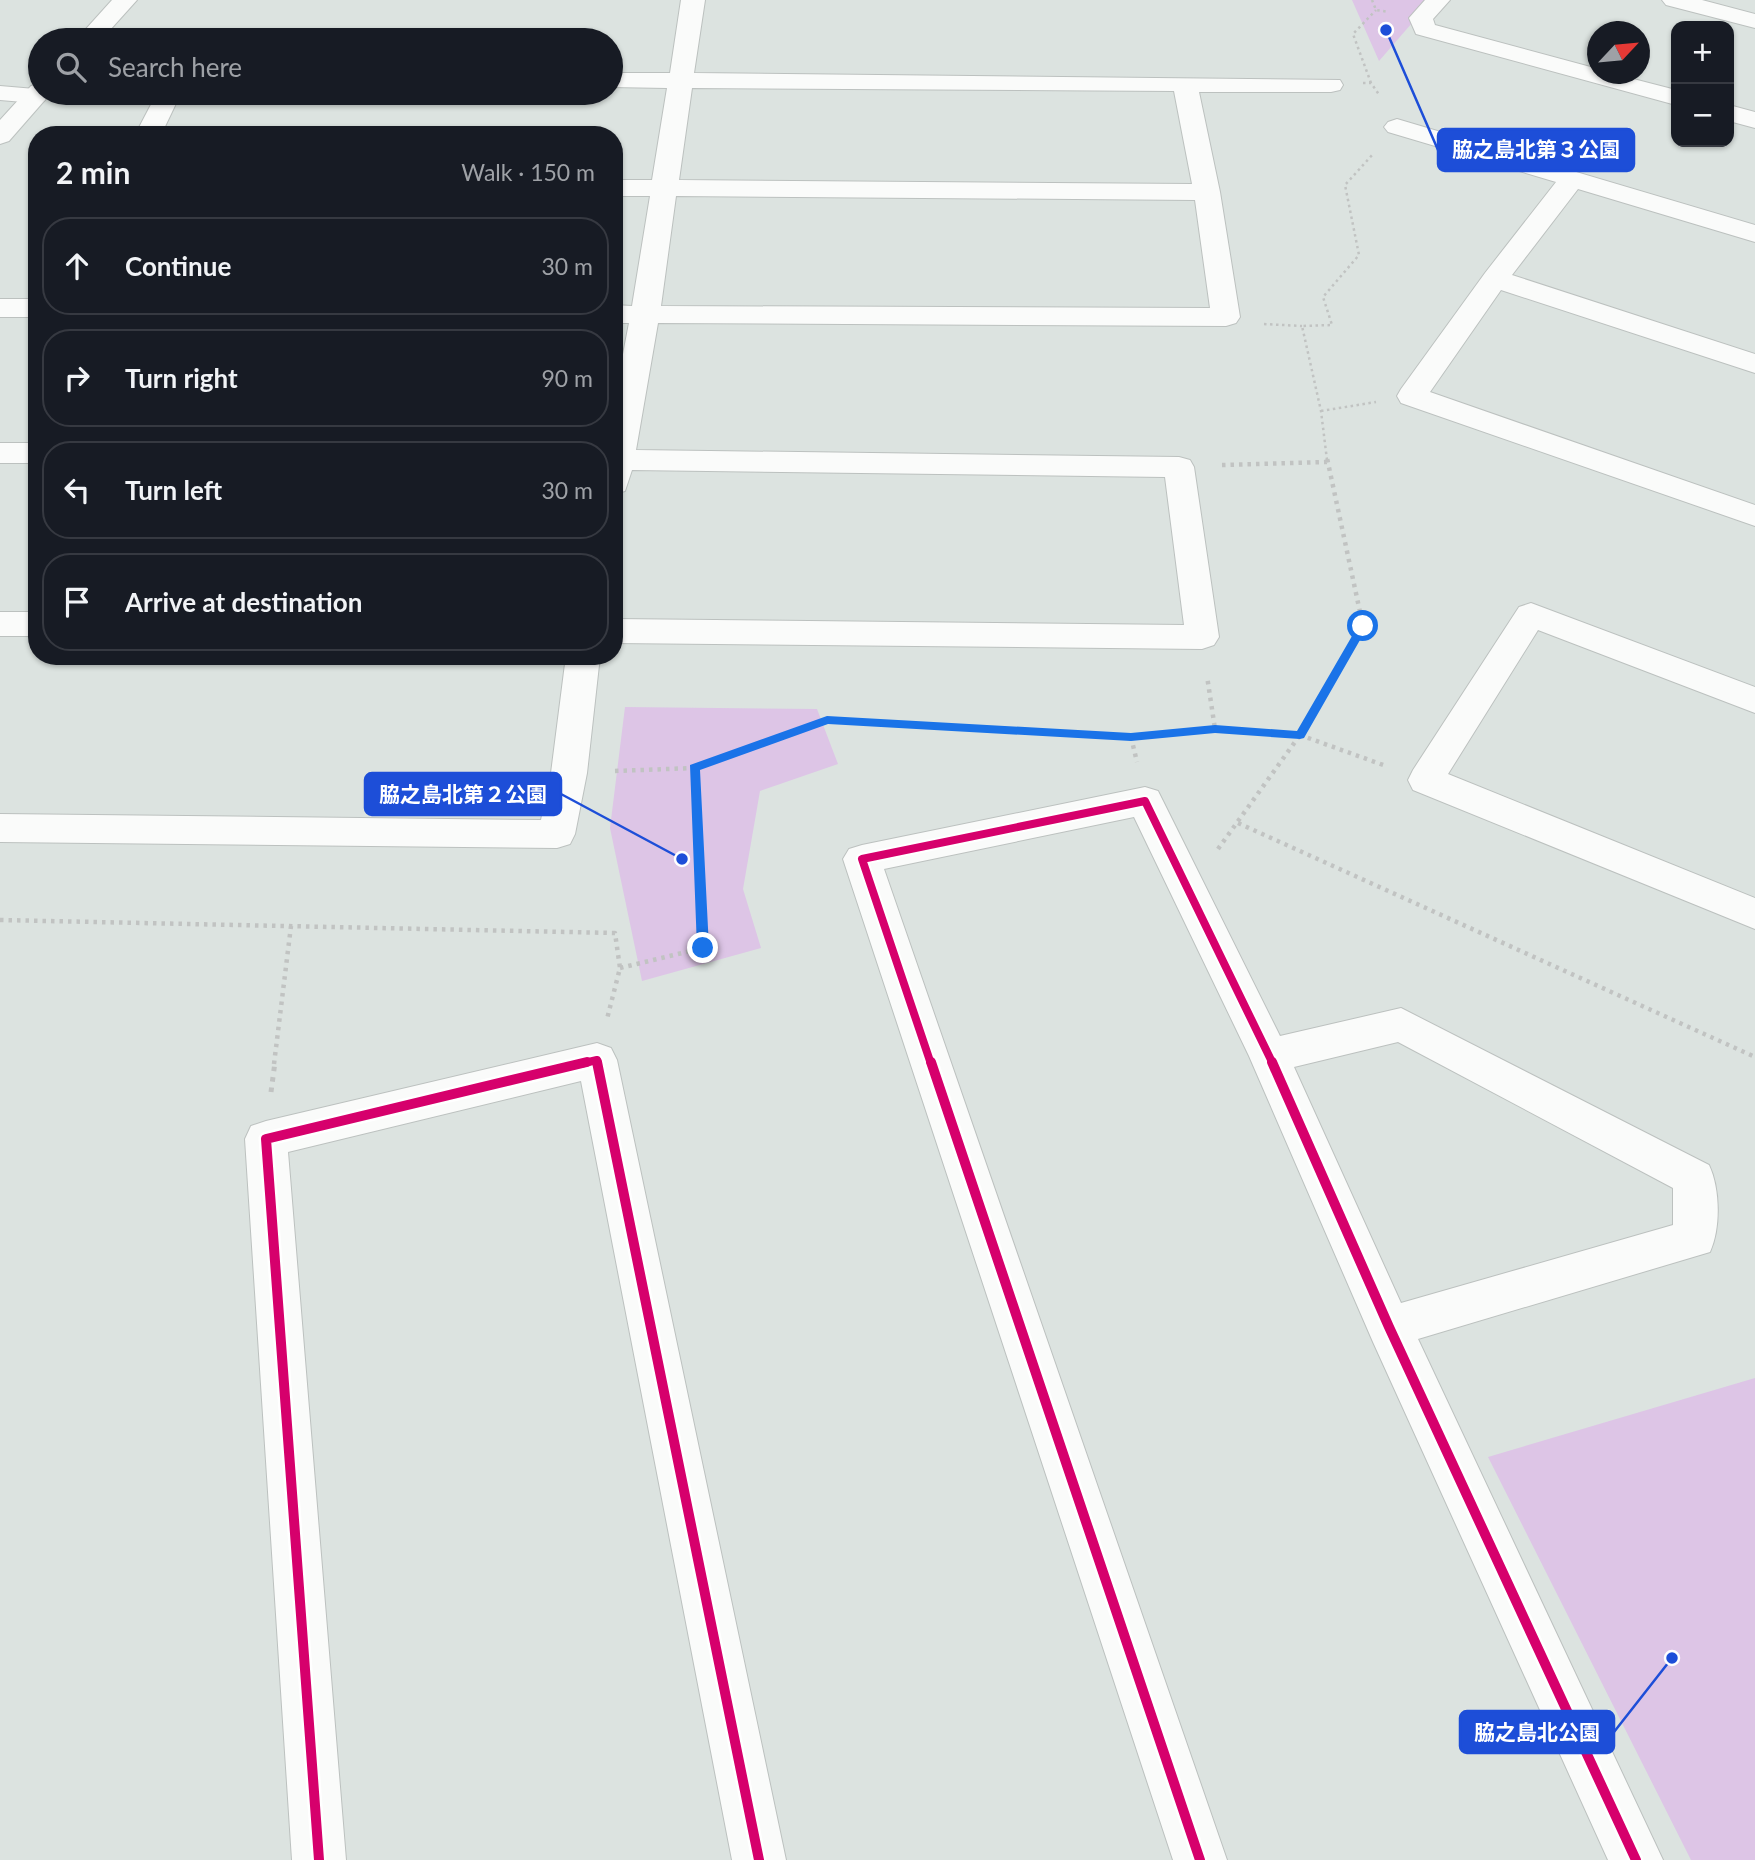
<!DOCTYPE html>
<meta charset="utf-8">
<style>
:root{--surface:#171b24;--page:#20242c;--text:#f1f3f6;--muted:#9ea1a6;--line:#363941}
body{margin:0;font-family:Lato,"Noto Sans JP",sans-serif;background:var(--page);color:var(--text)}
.controls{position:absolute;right:21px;top:21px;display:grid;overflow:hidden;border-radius:14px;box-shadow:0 2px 5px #0004}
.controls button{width:63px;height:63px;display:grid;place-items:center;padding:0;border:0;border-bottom:2px solid var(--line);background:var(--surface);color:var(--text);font:35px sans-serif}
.compass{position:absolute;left:1587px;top:21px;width:63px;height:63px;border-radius:50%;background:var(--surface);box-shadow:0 2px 5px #0004;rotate:64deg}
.stop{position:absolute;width:21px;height:21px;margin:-16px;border:5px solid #1a73e8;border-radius:50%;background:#fff}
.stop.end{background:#1a73e8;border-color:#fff;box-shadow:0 2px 7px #0008}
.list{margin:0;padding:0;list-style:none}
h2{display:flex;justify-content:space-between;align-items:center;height:91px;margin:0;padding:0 28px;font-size:30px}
h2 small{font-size:23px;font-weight:400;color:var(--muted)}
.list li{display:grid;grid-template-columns:46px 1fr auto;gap:21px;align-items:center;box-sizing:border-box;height:98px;margin:0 14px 14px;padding:0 14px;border:2px solid var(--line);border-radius:28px}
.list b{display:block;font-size:26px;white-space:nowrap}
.list em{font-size:23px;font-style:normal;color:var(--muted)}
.icon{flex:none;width:38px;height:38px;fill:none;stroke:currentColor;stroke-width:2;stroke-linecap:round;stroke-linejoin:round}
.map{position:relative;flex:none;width:1755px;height:1860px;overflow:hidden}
.search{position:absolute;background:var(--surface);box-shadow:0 2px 5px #0004;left:28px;top:28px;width:595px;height:77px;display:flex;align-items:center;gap:18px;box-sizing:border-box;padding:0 24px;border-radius:38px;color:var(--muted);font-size:26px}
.panel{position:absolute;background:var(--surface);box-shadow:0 2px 5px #0004;left:28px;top:126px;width:595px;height:539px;border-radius:28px}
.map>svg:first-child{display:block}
</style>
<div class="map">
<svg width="1755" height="1860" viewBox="0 0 1755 1860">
<rect width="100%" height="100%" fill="#dce3e0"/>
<!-- green -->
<path fill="#ddc5e6" d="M1352 0H1432L1379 61Z
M625 707 817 709 838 764 760 791 743 889 761 948 642 981 610 828Z
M1755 1378V1860H1691L1488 1457Z"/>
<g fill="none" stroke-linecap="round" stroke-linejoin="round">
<!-- minor casing -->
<g stroke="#bcc1bf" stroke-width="2">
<path id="minor" d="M681 0H705L694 73 1340 80 1343 85 1340 90 1331 92H1199L1220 192 1240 317 1236 323 1226 326 658 323 636 450 1179 457 1190 460 1194 467 1219 637 1214 645 1202 649 614 643V619L1184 625 1165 477 632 470 625 491 614 494V401L629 323H614V305L632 306 650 196H614V180H652L667 88 611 87V73H670ZM692 88 1174 91 1192 184 679 180ZM676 196 1195 200 1210 308 661 306Z
M1425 0H1450L1433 19 1435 25 1598 69V74H1614L1676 90V105L1416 34 1409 18Z
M1662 0H1702L1755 14V28L1666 5Z
M0 86 35 89 47 96 44 101 35 103 0 100Z
M157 93H181L161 135H135Z
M1729 105 1755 112V128L1729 121Z
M1397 119 1755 225V242L1578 189 1512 275 1755 354V373L1501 290 1430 392 1755 505V526L1401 403 1397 396 1401 389 1485 273 1556 182 1388 132 1384 127 1388 122Z
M0 299H37V317H0Z
M0 443H37V463H0Z
M1531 603 1755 687V713L1538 630 1448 774 1755 898V929L1413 790 1408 780 1413 770 1519 607Z
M0 612H37V636H0Z
M566 656H600L587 773 575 834 570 844 557 848 0 842V814L541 820 551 773Z
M1145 787 1158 791 1163 801 1280 1036 1401 1008 1709 1165C1720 1188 1721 1228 1710 1252L1418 1339 1663 1860H1608L1373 1342 1249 1056 1134 817 884 869 1227 1860H1173L843 859 849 849 862 845ZM1398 1042 1673 1188V1225L1401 1303 1294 1067Z
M597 1043 611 1048 617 1060 786 1860H732L581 1081 288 1152 346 1860H292L245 1139 251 1126 266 1121Z"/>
</g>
<!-- tertiary casing -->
<g stroke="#bcc1bf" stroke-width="2">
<path id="tertiary" d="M112 0H137L101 40H76Z
M40 84V93H51L9 141 0 144V120L31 86Z"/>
</g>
<!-- path-far2 -->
<path stroke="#c1c3c2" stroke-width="2.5" stroke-dasharray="2.5 3.5" stroke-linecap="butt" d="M1372 0 1376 10 1389 12
M1363 83H1371L1380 96
M1371 83 1353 34 1376 10
M1264 324 1302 326
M1321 411 1376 402
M1327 460 1321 411 1302 326 1332 325 1323 297 1359 255 1345 185 1374 153"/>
<!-- path-far1 -->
<path stroke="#c1c3c2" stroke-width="4.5" stroke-dasharray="3.5 5" stroke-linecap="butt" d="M1222 465 1327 462
M1215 729 1300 735 1386 766
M1131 737 1137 762
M615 771 694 768 827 720 1131 737 1215 729 1207 676
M1238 823 1755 1057
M1218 849 1300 735 1363 626 1327 458
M0 920 615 933 620 968 607 1019
M620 968 703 948 694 768
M274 1064 291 926"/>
<!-- path -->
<path stroke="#c1c3c2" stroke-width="5" stroke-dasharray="4.5 6" stroke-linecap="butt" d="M271 1092 275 1062"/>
<!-- minor -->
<use href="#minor" fill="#fafbfa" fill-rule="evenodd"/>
<!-- tertiary -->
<use href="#tertiary" fill="#fafbfa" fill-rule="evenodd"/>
<!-- cycleway-far1 casing -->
<g stroke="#fff" stroke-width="12">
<path id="cycleway-far1" d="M580 1064 597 1060 598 1064
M931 1064 862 859 1145 801 1273 1064"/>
</g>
<!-- cycleway casing -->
<g stroke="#fff" stroke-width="15">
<path id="cycleway" d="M597 1062 759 1860
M931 1062 1200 1860
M1272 1062 1389 1327 1636 1860
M319 1860 266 1139 587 1062"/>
</g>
<!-- cycleway-far1 -->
<use href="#cycleway-far1" stroke="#d6006c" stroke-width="8"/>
<!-- cycleway -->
<use href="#cycleway" stroke="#d6006c" stroke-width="10"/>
</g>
<!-- route -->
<path fill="#1a73e8" d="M1363 623 1368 626 1304 738 1300 739 1215 733 1131 741 828 724 700 770 709 948 703 952 697 948 690 765 827 716 1131 733 1215 725 1297 731 1359 624Z"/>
<!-- callouts -->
<path fill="none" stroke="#1d4ed8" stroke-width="2.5" d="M1386 30L1438 150M682 859L561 794M1672 1658L1614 1732"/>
<g fill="#1d4ed8" stroke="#fff" stroke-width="2.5">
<circle cx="1386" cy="30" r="7"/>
<circle cx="682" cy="859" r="7"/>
<circle cx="1672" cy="1658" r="7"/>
</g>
<g fill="#1d4ed8" stroke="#1d4ed8" stroke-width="2.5">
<rect x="1438" y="129" width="196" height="42" rx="7"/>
<rect x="365" y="773" width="196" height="42" rx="7"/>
<rect x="1460" y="1711" width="154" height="42" rx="7"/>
</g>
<g font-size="21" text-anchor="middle" font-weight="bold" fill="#fff">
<text x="1536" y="157">脇之島北第３公園</text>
<text x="463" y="802">脇之島北第２公園</text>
<text x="1537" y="1740">脇之島北公園</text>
</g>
</svg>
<div class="controls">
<button>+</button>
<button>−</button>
</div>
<svg class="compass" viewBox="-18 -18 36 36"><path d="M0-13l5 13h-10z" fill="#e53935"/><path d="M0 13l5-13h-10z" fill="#9ea1a6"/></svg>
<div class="stop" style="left:1363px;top:626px"></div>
<div class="stop end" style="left:703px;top:948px"></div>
<div class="search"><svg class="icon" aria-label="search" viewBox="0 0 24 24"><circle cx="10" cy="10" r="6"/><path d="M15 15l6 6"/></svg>Search here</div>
<section class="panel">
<h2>2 min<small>Walk · 150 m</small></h2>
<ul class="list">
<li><svg class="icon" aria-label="ahead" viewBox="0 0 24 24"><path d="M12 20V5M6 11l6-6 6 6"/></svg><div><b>Continue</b></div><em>30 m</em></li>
<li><svg class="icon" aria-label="right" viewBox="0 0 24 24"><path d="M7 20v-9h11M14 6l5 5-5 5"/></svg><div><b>Turn right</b></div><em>90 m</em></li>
<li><svg class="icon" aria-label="left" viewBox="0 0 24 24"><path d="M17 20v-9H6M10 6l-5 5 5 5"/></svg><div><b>Turn left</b></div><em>30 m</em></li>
<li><svg class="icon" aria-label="arrive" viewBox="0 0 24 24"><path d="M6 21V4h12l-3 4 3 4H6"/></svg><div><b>Arrive at destination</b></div></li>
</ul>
</section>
</div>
